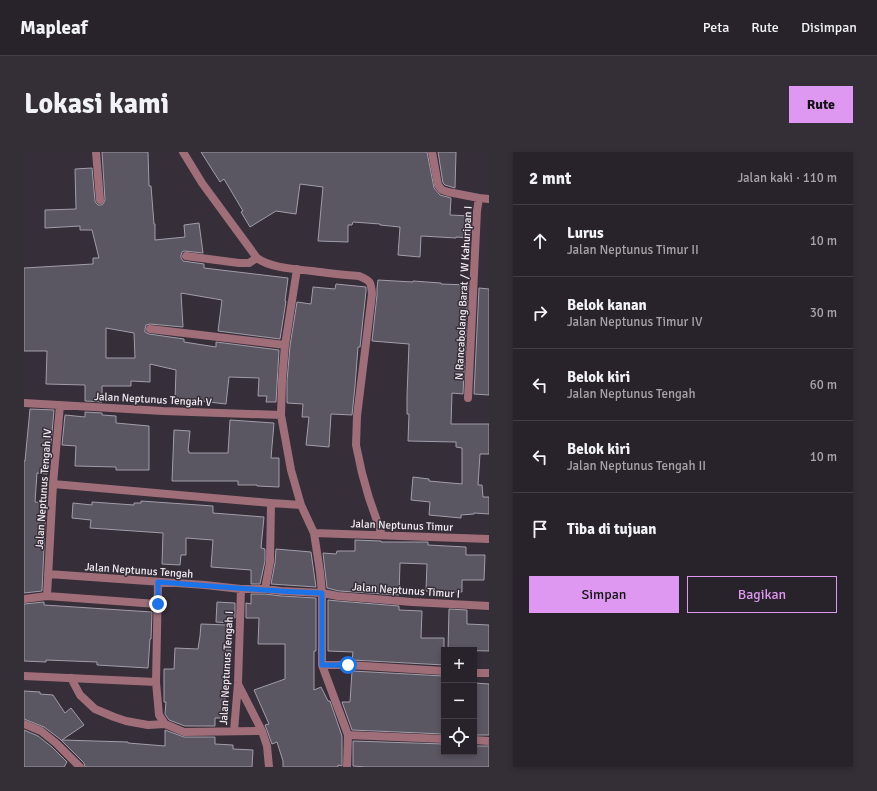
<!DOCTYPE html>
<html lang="id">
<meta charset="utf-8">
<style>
:root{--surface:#28222a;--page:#342f36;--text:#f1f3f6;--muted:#a5a4a8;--line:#443f47;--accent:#de98f2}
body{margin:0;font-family:Signika,sans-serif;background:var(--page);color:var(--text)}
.controls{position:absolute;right:12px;bottom:12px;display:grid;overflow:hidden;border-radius:0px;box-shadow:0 2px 6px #0003}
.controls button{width:36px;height:36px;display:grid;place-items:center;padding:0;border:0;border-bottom:1px solid var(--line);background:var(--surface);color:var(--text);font:20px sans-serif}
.stop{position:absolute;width:12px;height:12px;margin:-9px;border:3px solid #1a73e8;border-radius:50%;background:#fff}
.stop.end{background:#1a73e8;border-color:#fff;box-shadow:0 1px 4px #0008}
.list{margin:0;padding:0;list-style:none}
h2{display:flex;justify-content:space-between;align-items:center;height:52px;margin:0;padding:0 16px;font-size:17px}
h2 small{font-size:13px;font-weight:400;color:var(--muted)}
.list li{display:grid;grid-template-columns:26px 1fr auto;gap:12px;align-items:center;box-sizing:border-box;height:72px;padding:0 16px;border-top:1px solid var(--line)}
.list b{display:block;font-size:15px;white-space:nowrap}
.list p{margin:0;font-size:13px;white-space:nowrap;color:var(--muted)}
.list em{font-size:13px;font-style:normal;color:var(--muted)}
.actions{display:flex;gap:8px;padding:12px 16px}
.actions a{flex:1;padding:9px 0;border:1px solid var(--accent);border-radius:0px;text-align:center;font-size:14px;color:var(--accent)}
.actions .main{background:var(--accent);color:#111}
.icon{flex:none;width:22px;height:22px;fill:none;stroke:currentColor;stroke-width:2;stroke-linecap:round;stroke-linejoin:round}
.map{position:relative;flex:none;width:465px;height:615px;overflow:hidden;border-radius:0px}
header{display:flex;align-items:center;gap:24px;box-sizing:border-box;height:56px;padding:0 20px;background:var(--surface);border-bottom:1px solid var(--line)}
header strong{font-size:19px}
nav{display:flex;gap:22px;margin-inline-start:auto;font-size:14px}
.intro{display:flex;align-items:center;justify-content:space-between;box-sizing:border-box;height:96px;padding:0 24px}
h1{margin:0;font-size:28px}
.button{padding:10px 18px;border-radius:0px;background:var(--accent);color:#111;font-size:14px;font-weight:700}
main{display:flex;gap:24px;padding:0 24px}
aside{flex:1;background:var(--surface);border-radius:0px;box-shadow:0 2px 6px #0003}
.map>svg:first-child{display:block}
</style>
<header>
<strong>Mapleaf</strong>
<nav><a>Peta</a><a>Rute</a><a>Disimpan</a></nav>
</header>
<div class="intro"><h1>Lokasi kami</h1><a class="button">Rute</a></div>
<main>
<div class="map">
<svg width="465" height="615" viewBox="0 0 465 615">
<rect width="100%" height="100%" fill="#362e38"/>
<!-- building -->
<path fill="#5a5662" stroke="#a29daa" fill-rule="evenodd" d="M78 0H124L125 34H127L130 72H131V88L161 85 160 73 175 71 179 101 160 99 158 100 157 103V106L159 109 180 112V116L264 126 261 149H262L256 187 194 179 198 148 157 141 159 175 126 172 122 173 121 177V180L125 182 160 187V190L192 195V190L255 198 252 250H242L243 244H234L235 226 205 225 202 252 168 248V250L151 249 152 218 126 212V230L107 229V234H78V250L61 249V233L22 232 23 199H0V116L69 112V106H75L68 78H56V74L21 76V58L52 57 51 17 68 16 71 49 72 51 74 53H77L79 52 81 48ZM82 176 110 181 111 206H82Z
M177 0H403L410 36 416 43 427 46 426 63 447 64 446 86 432 85V86L397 84 396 105 374 103 376 75 356 73V72L329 70 328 73H324V90L294 89 299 35 276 32 272 62 252 59 226 75 217 60 219 59 200 27 196 30Z
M414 0H432L431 36 421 33 419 31Z
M354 128 389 130V129L417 131V132L444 133 439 242 428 241 427 272H465V302H456L454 333H458L459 345H465V362L450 361V362L437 363V366L405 363 406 350 387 348 389 325 405 327V329L438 332V296L432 295V290L384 289 385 262H383V244L385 192 348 189 353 143V136Z
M312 132 342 135V139L336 195H334L331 234 328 263 307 262 305 295 282 293 285 265H278L279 252 263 251V229L266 194 273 150 287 152 289 135 311 137Z
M455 136 465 137V243L450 242Z
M6 257 30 258 27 292H25L23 322 13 321 11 350 22 351 18 439 0 441V309H1Z
M61 260 78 261V263L92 264V271L125 274V318H92V315L51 314 52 294 38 293 41 263 61 265Z
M206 268 250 271 247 306H255V335L233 334V333H214V329H148L150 278 166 279 164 299H165V301H204Z
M117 349 189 354V361L240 365 237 396 241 397V409L236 432H227V418L187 415 189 388 162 386V403H157L156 413 138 412 139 381 66 376 67 368 48 366 49 351 68 353V350L110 353V351H117Z
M331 388 357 389V390H404V393L442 395V403H461L460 428H438V440L402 439 403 412 376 411 375 443 315 439 303 436 299 401 312 402 313 399H331Z
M252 397 287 400 292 435 247 432 251 411Z
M227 442H241L257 444 292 446V499H290V538L297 535 304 549H306L318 584V614L314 613V615H259V609L253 590 248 592 241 573 245 572 230 538 261 527V492H234L235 466H222V451L227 452Z
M304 448 314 449 375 454V458L398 459 397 486H420V513L328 508 329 500 304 499Z
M20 450V453L128 460 127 487H126L124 516 73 513V510L22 508V510L0 509V452Z
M193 450 211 451V466H208V471L192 470Z
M425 457 443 458V472L465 473V499L424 498Z
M177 472 203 473 202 498H207L204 545H201L200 566H191V574H161L145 568 141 562 142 550H140V517H150L151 496 174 497 176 484Z
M328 519 420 524V582L328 578 318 550H326Z
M450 531 465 532V583H450Z
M0 539 16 540V542L29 543 41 561 47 556 60 573 38 588 104 590V591L141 594V578L160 585H191V592L209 593V597L229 598 228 615H61L60 611 36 587 20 575 0 567Z
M0 578 14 584 28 595 43 610 40 615H0Z
M329 589 420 592V600H450V594H465V615H342L329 614Z"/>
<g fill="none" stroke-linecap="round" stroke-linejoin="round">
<!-- lane -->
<path stroke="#9f6e79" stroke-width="8" d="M72 0 76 48"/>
<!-- street -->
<path stroke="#9f6e79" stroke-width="8" d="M159 0 178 31 233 106C246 116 271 117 288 119 303 121 319 123 335 124 347 129 347 130 348 142L333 264 332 293 338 321 345 346 358 383
M408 0 414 33 418 38 424 40 455 46
M162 104 215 111H225L233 106
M273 117 261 193 258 229 257 263 267 318 277 353 290 381 296 420 298 441V513L324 583 323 615
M126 177 261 193
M444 246 453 59 455 46 465 47
M0 251 139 259 257 263
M29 332 247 351
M290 381 465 387
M24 422 181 433 217 437H241L257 439 298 441 314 444 388 450 465 454
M134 430 132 530 135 563 141 572
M241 437 246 410 247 351 277 353
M23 444 29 332 36 253
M0 447 23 444 133 452
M298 513H324L420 519
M450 521H465
M0 524 132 530
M47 526 56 543 71 557 90 565 102 569 124 573 141 572 160 580 238 579 243 594 245 615
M214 532 238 579
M0 572 17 579 32 591 56 615
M210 579 214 531 217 437
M324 583 420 587
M450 588 465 589"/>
</g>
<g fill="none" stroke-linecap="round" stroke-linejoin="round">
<!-- route -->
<path stroke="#1a73e8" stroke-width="5" d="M134 452V430C189 434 243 439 298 441V513H324"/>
</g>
<g text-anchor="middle" stroke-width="3" stroke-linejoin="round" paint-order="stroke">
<!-- street labels -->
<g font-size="11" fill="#f2ecf3" stroke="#362e38">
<text transform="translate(439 141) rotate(-87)" y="4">N Rancabolang Barat / W Kahuripan I</text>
<text transform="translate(129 247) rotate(3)" y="4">Jalan Neptunus Tengah V</text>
<text transform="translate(19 337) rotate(-86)" y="4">Jalan Neptunus Tengah IV</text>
<text transform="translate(378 373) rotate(2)" y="4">Jalan Neptunus Timur</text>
<text transform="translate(115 418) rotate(4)" y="4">Jalan Neptunus Tengah</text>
<text transform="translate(382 438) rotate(4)" y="4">Jalan Neptunus Timur I</text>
<text transform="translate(202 516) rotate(-87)" y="4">Jalan Neptunus Tengah I</text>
</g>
</g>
</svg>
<div class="controls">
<button>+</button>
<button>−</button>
<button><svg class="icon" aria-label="locate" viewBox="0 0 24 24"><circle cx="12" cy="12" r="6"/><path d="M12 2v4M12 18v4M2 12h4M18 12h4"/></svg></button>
</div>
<div class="stop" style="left:324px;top:513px"></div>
<div class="stop end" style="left:134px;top:452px"></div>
</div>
<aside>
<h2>2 mnt<small>Jalan kaki · 110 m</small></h2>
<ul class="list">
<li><svg class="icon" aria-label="ahead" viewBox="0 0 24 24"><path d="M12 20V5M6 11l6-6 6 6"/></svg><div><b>Lurus</b><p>Jalan Neptunus Timur II</p></div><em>10 m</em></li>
<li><svg class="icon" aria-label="right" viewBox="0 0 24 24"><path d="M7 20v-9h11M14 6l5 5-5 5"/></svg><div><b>Belok kanan</b><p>Jalan Neptunus Timur IV</p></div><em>30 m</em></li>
<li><svg class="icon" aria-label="left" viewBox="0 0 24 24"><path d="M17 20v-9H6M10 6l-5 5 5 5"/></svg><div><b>Belok kiri</b><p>Jalan Neptunus Tengah</p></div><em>60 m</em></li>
<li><svg class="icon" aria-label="left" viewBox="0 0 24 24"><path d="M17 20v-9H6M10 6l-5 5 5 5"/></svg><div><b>Belok kiri</b><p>Jalan Neptunus Tengah II</p></div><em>10 m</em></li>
<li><svg class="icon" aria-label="arrive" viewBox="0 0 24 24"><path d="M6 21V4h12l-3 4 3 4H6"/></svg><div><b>Tiba di tujuan</b></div></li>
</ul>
<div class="actions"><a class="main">Simpan</a><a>Bagikan</a></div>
</aside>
</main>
